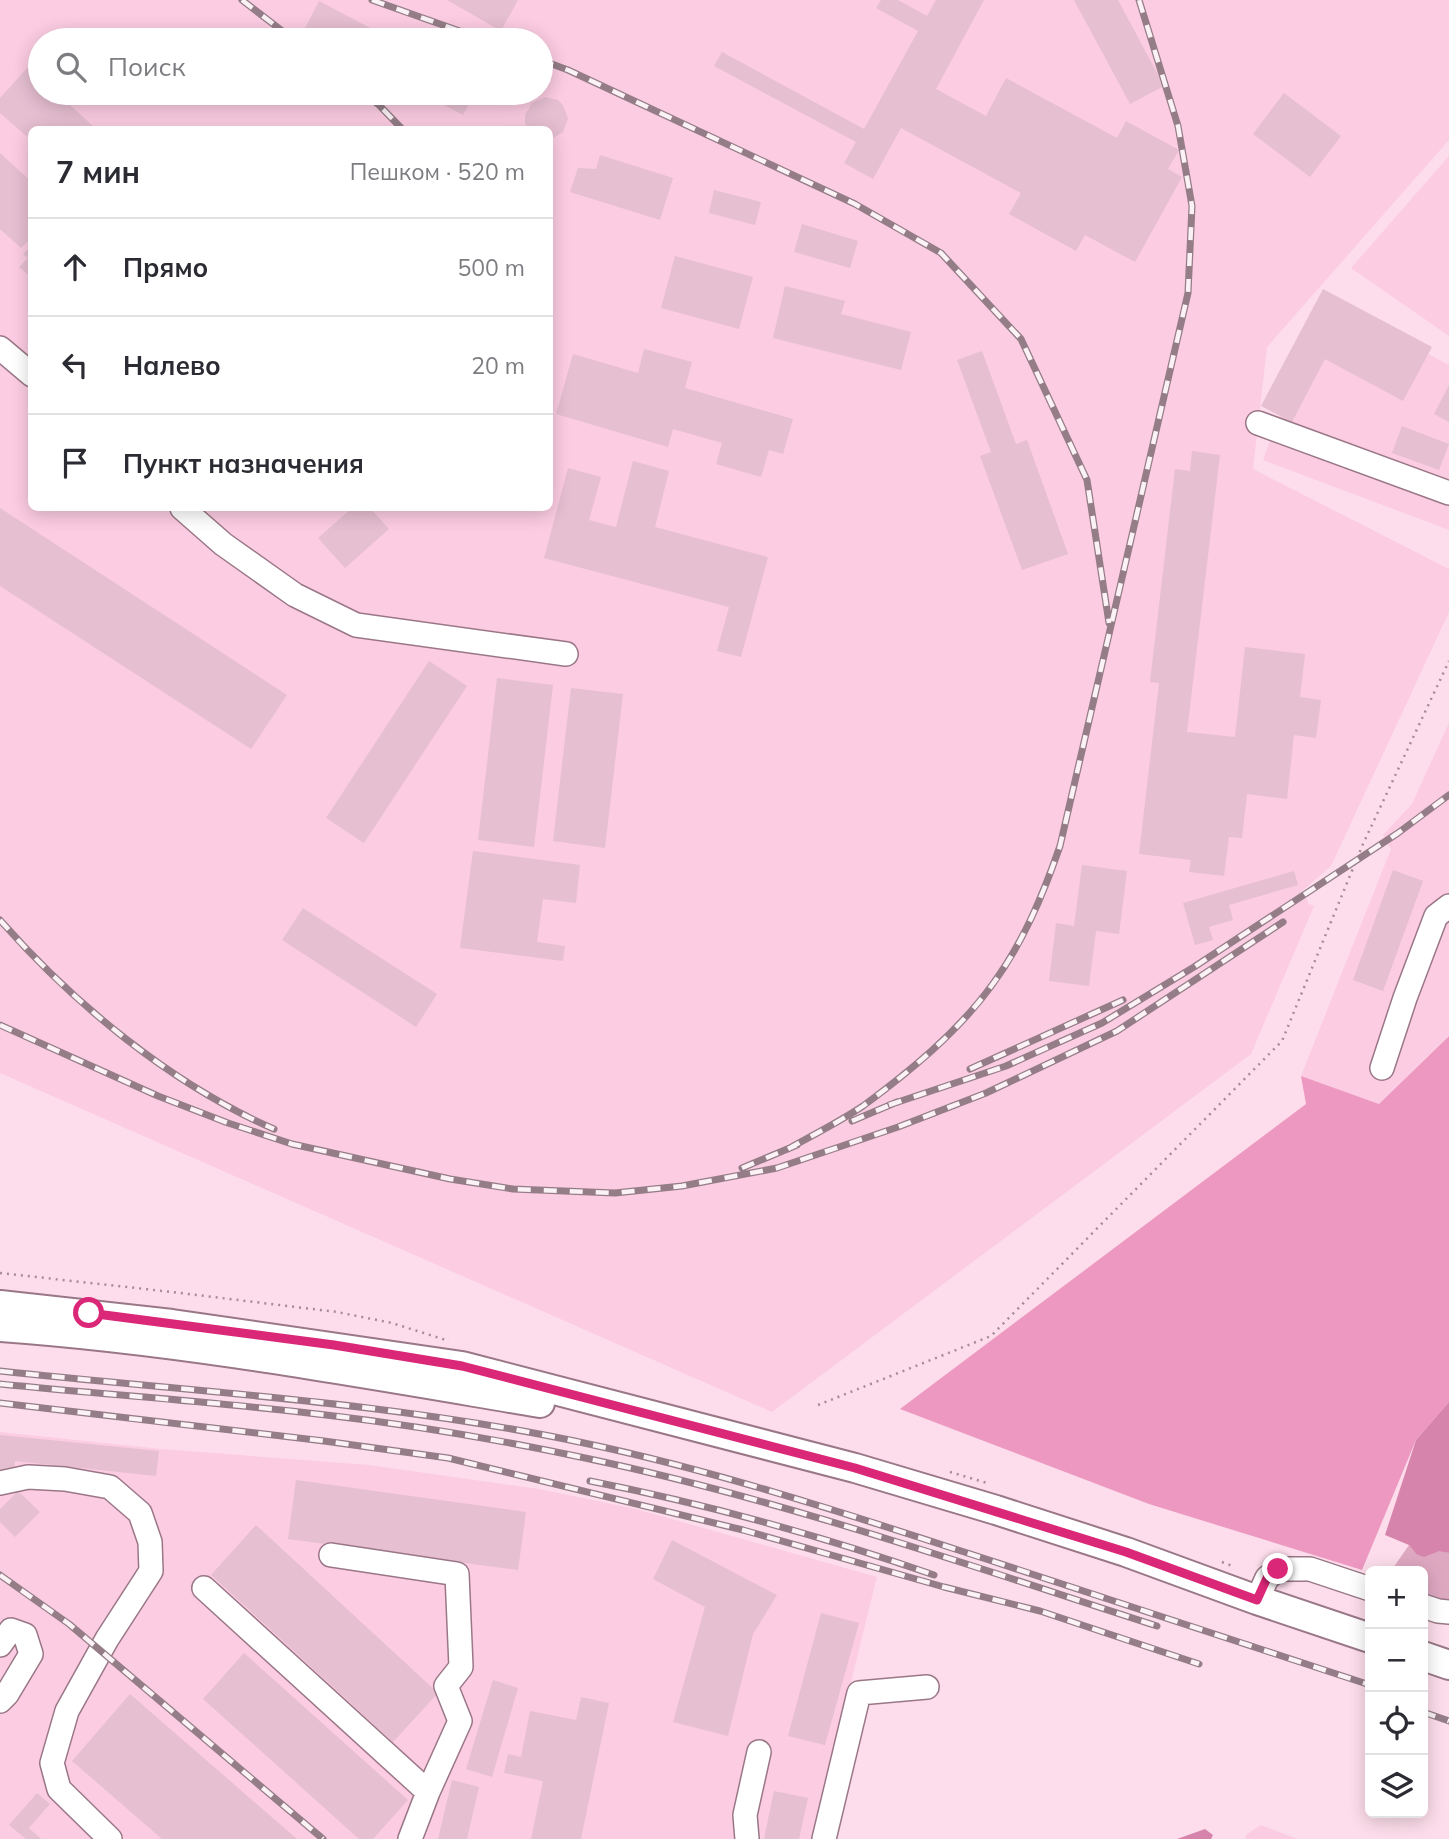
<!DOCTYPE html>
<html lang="ru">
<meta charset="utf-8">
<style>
:root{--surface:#fff;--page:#f7f7f7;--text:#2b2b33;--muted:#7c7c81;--line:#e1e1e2}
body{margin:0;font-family:Mulish,sans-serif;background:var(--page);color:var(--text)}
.controls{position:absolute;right:21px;bottom:21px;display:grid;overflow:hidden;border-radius:10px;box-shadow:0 4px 18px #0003}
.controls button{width:63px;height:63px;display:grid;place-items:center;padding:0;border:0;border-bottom:2px solid var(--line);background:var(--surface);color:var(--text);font:35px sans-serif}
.stop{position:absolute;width:21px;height:21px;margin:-16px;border:5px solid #db2777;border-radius:50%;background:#fff}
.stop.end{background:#db2777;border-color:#fff;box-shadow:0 2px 7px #0008}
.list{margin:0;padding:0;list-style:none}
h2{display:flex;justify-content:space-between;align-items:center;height:91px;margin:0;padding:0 28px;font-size:30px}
h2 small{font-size:23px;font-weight:400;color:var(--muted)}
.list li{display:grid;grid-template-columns:46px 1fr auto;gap:21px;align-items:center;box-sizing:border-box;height:98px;padding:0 28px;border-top:2px solid var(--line)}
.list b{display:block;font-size:26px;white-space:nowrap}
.list em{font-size:23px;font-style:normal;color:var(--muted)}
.icon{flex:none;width:38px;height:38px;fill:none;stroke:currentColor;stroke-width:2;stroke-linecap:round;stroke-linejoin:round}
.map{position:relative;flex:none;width:1449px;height:1839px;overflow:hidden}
.search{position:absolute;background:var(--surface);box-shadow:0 4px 18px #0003;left:28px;top:28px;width:525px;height:77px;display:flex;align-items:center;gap:18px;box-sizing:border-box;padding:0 24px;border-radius:38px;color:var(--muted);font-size:26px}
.panel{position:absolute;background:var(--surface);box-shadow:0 4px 18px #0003;left:28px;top:126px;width:525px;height:385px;border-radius:10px}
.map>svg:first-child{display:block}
</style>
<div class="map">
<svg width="1449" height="1839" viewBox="0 0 1449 1839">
<rect width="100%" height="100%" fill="#fdddeb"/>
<!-- built -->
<path fill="#fccce2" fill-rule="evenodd" d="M0 0H1449V140L1267 347 1253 469 1449 569V612L1331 866 1302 891 1309 904 1314 906 1251 1054 772 1412 0 1073ZM40 40H541V93H40ZM32 130H550V508H32Z
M1449 156V336L1351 268Z
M1323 298 1449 365V530L1263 460Z
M1449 723V1035L1379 1104 1301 1076 1391 849 1383 835 1412 804Z
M0 1432 161 1449 369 1465 539 1489 636 1509 877 1577 812 1839H0Z
M1261 1825 1298 1839H1245L1247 1834Z"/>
<!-- green -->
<path fill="#dea8c1" d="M1409 1545 1416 1554 1439 1550 1449 1553V1615L1423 1603V1571H1391Z"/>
<!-- forest -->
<path fill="#ec98c1" d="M1449 1036V1402L1416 1440 1362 1570 1149 1504 900 1409 1306 1104 1301 1076 1379 1104Z"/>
<!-- water -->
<path fill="#d684ac" d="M1449 1402V1553L1439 1551 1424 1557 1416 1554 1409 1545 1385 1535 1416 1440Z
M1205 1829 1213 1835 1211 1839H1177Z"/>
<!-- building -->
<path fill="#e6bfd1" d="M447 0H518L501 31Z
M881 0H898L927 16 936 0H984L936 89 986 116 1006 78 1117 138 1126 121 1179 150 1168 169 1182 177 1135 262 1085 235 1076 251 1009 214 1021 193 901 128 873 179 844 163 856 142 714 66 722 52 864 129 918 31 876 8Z
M1074 0H1118L1164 86 1130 104Z
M319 1 393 40H324L304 30Z
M28 67 40 78V93H57L94 127 92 130H32V141L0 113V98Z
M422 93H475L463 115Z
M1284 93 1341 136 1310 177 1253 134Z
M545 97 558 100 563 105 568 119 563 132 552 139 550 140V130H528L525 122V115L532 103Z
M0 153 32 182V237L21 248 0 229Z
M600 155 673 178 660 220 570 192 578 168 596 169Z
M714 190 761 202 755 225 709 213Z
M802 224 858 241 850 268 794 252Z
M32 245V278L19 267 28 258 23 254Z
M675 256 753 277 739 329 661 308Z
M785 286 845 301 841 314 911 332 901 370 773 338Z
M1323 289 1432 347 1403 401 1325 359 1292 422 1261 406Z
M644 349 692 362 685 388 793 419 783 454 769 450 761 477 716 464 722 443 673 429 668 447 556 414 573 354 638 373Z
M982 351 1016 444 1027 440 1068 554 1022 570 980 456 991 452 957 360Z
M1449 385V422L1434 414Z
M1402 426 1449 444 1439 470 1392 453Z
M1192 451 1220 455 1187 732 1235 737 1245 647 1305 654 1300 697 1321 700 1316 738 1294 735 1287 799 1247 794 1242 838 1229 837 1224 876 1189 872 1191 860 1139 854 1159 683 1150 682 1175 469 1190 471Z
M633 461 669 471 655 527 768 557 741 657 717 651 729 607 544 558 568 468 601 477 589 520 616 527Z
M0 508 287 695 251 749 0 586Z
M352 508H370L389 529 345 568 318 538Z
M429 661 467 686 364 843 326 818Z
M497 678 553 685 534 847 478 840Z
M571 688 623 694 605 848 553 841Z
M473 851 580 865 576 903 543 899 537 942 565 946 563 961 460 948Z
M1082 865 1127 871 1119 934 1096 931 1089 986 1049 981 1056 923 1074 926Z
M1393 870 1423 881 1383 991 1353 980Z
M1294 871 1298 885 1229 905 1233 920 1209 927 1213 940 1195 945 1183 903Z
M303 908 437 994 416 1027 282 940Z
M0 1435 159 1451 156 1476 15 1461 14 1471 0 1470Z
M296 1480 526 1512 518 1570 288 1539Z
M18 1491 40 1512 15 1537 0 1522V1509Z
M256 1525 438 1693 393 1742 211 1575Z
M672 1540 777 1595 753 1634 728 1736 673 1722 705 1607 653 1579Z
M821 1613 859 1623 825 1745 788 1736Z
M244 1653 408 1800 373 1839H359L203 1699Z
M493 1680 518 1688 492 1777 466 1769Z
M130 1694 297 1839H162L72 1761Z
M581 1697 609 1703 581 1839H531L543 1781 504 1773 508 1754 521 1757 530 1711 576 1720Z
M452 1780 479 1787 467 1839H438Z
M774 1791 808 1798 799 1839H764Z
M37 1793 50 1804 29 1828 41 1839H26L9 1825Z"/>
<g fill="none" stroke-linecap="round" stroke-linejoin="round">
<!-- minor casing -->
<g stroke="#9a7787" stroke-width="26">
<path id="minor" d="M0 348 32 375
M1258 423 1449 493
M182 508 223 544 295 595 356 625 566 654
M1382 1068 1405 998 1436 916 1449 906
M0 1483 28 1477 65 1479 110 1487 140 1513 150 1542 151 1571 107 1639 67 1711 52 1763 59 1789 110 1839
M331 1555 457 1574 461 1667 446 1686 460 1721 428 1792 410 1839
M204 1588 428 1792
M1257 1600 1267 1578 1278 1569H1310L1370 1589
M1423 1606 1438 1611 1449 1612
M0 1645 11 1630 25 1635 31 1654 7 1694 0 1701
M747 1839 745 1815 759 1752
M824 1839 859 1693 927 1687"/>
</g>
<!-- major casing -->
<g stroke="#9a7787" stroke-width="32">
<path id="major" d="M0 1305 172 1324 462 1366 855 1468 996 1510 1126 1552 1257 1600 1370 1638
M0 1327C181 1340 361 1373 540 1403
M1423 1656 1449 1665"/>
</g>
<!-- path -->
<path stroke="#a48c97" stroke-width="2.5" stroke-dasharray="2 5" stroke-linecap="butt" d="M0 1273 172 1292 337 1312 392 1323 449 1341
M818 1405 991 1336 1282 1041 1363 844 1449 661
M950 1472 987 1483
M1222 1562 1235 1567"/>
<!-- minor -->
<use href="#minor" stroke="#fff" stroke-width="23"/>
<!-- major -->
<use href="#major" stroke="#fff" stroke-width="28"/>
<!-- rail casing -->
<g stroke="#947d87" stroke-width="7">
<path id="rail" d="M242 0 294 40
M372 0 485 40
M541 60 568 70 855 204 941 253 1021 339 1087 480 1109 623
M363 93 379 105 403 130
M0 920C74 1004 171 1084 274 1129
M0 1025 158 1096 228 1123 292 1144 450 1179 513 1189 615 1193 682 1186 777 1168 898 1127 986 1093 1117 1031 1283 922
M970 1069 1123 1000
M889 1105 1006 1066 1102 1023 1194 967 1398 833 1449 795
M852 1121 897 1102
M788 1149C813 1135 839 1122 863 1106 909 1072 958 1032 992 985 1023 943 1043 895 1060 846L1188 293 1192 206 1178 126 1139 0
M742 1168 797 1145
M0 1371C195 1392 392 1402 584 1443 721 1472 853 1516 986 1559 1114 1601 1242 1643 1370 1685
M0 1384C109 1395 218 1402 326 1415 413 1425 500 1440 585 1458 780 1499 968 1565 1157 1626
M0 1403 324 1441 448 1458 743 1530 944 1587 1040 1611 1199 1664
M590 1481C706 1504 822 1536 934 1575
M0 1575 69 1624 323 1839
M1423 1712 1449 1721"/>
</g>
<!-- rail -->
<use href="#rail" stroke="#faf2f5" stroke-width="4.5" stroke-dasharray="13" stroke-linecap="butt"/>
</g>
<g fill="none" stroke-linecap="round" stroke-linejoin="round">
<!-- route -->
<path stroke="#db2777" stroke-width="9" d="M89 1313 334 1345 462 1366 855 1468 1126 1552 1257 1600 1267 1578 1278 1569"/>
</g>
</svg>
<div class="controls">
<button>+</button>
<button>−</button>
<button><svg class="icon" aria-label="locate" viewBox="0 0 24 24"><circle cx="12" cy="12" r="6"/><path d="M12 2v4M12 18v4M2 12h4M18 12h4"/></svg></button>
<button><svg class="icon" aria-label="layers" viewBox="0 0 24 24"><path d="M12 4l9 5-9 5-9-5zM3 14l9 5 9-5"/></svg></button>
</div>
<div class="stop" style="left:89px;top:1313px"></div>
<div class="stop end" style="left:1278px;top:1569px"></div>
<div class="search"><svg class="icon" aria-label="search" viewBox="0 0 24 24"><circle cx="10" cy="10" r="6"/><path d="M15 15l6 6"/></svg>Поиск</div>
<section class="panel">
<h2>7 мин<small>Пешком · 520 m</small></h2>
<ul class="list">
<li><svg class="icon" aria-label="ahead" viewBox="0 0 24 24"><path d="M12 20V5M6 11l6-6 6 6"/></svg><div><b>Прямо</b></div><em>500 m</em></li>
<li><svg class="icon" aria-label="left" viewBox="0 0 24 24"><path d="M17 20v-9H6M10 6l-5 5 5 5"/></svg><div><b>Налево</b></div><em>20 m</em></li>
<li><svg class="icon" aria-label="arrive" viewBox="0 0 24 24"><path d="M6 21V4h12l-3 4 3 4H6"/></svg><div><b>Пункт назначения</b></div></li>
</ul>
</section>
</div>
